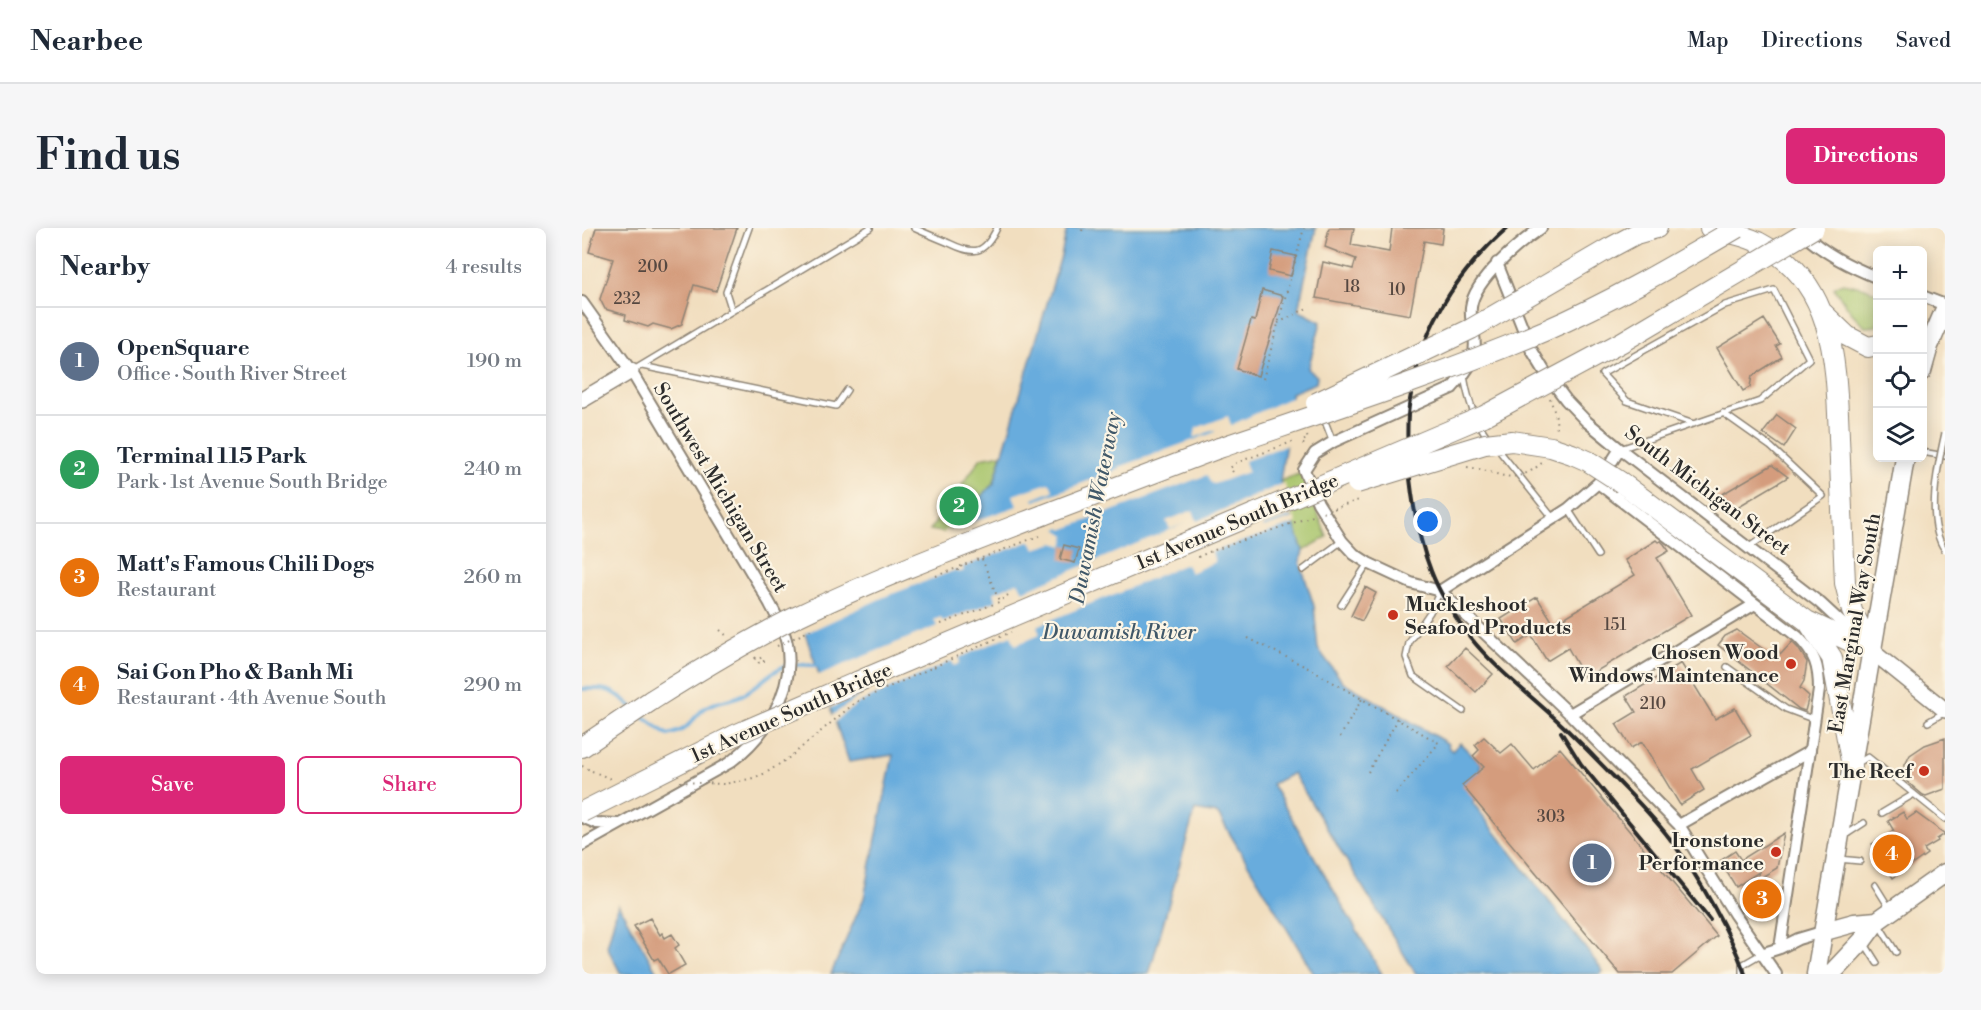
<!DOCTYPE html>
<meta charset="utf-8">
<style>
:root{--surface:#fff;--page:#f6f6f7;--text:#1f2937;--muted:#747a83;--line:#e0e1e3;--accent:#db2777}
body{margin:0;font-family:"Libre Bodoni",serif;background:var(--page);color:var(--text)}
.controls{position:absolute;right:18px;top:18px;display:grid;overflow:hidden;border-radius:9px;box-shadow:0 3px 15px #0003}
.controls button{width:54px;height:54px;display:grid;place-items:center;padding:0;border:0;border-bottom:2px solid var(--line);background:var(--surface);color:var(--text);font:30px sans-serif}
.you{position:absolute;left:846px;top:294px;width:21px;height:21px;margin:-15px;border:4px solid #fff;border-radius:50%;background:#1a73e8;box-shadow:0 0 0 9px #1a73e833}
.badge{display:grid;place-items:center;width:39px;height:39px;border-radius:50%;background:var(--accent);color:#fff;font-size:20px;font-weight:700}
.pin{position:absolute;translate:-50% -50%;border:3px solid #fff;box-shadow:0 2px 6px #0006}
.list{margin:0;padding:0;list-style:none}
h2{display:flex;justify-content:space-between;align-items:center;height:78px;margin:0;padding:0 24px;font-size:26px}
h2 small{font-size:20px;font-weight:400;color:var(--muted)}
.list li{display:grid;grid-template-columns:39px 1fr auto;gap:18px;align-items:center;box-sizing:border-box;height:108px;padding:0 24px;border-top:2px solid var(--line)}
.list b{display:block;font-size:22px;white-space:nowrap}
.list p{margin:0;font-size:20px;white-space:nowrap;color:var(--muted)}
.list em{font-size:20px;font-style:normal;color:var(--muted)}
.actions{display:flex;gap:12px;padding:18px 24px}
.actions a{flex:1;padding:14px 0;border:2px solid var(--accent);border-radius:9px;text-align:center;font-size:21px;color:var(--accent)}
.actions .main{background:var(--accent);color:#fff}
.icon{flex:none;width:33px;height:33px;fill:none;stroke:currentColor;stroke-width:2;stroke-linecap:round;stroke-linejoin:round}
.map{position:relative;flex:none;width:1363px;height:746px;overflow:hidden;border-radius:9px}
header{display:flex;align-items:center;gap:36px;box-sizing:border-box;height:84px;padding:0 30px;background:var(--surface);border-bottom:2px solid var(--line)}
header strong{font-size:28px}
nav{display:flex;gap:33px;margin-inline-start:auto;font-size:21px}
.intro{display:flex;align-items:center;justify-content:space-between;box-sizing:border-box;height:144px;padding:0 36px}
h1{margin:0;font-size:42px}
.button{padding:15px 27px;border-radius:9px;background:var(--accent);color:#fff;font-size:21px;font-weight:700}
main{display:flex;gap:36px;padding:0 36px}
aside{flex:1;background:var(--surface);border-radius:9px;box-shadow:0 3px 15px #0003}
.map>svg:first-child{display:block}
</style>
<header>
<strong>Nearbee</strong>
<nav><a>Map</a><a>Directions</a><a>Saved</a></nav>
</header>
<div class="intro"><h1>Find us</h1><a class="button">Directions</a></div>
<main>
<aside>
<h2>Nearby<small>4 results</small></h2>
<ul class="list">
<li><span class="badge" style="background:#5c6f8a">1</span><div><b>OpenSquare</b><p>Office · South River Street</p></div><em>190 m</em></li>
<li><span class="badge" style="background:#2e9e5b">2</span><div><b>Terminal 115 Park</b><p>Park · 1st Avenue South Bridge</p></div><em>240 m</em></li>
<li><span class="badge" style="background:#e8710a">3</span><div><b>Matt's Famous Chili Dogs</b><p>Restaurant</p></div><em>260 m</em></li>
<li><span class="badge" style="background:#e8710a">4</span><div><b>Sai Gon Pho &amp; Banh Mi</b><p>Restaurant · 4th Avenue South</p></div><em>290 m</em></li>
</ul>
<div class="actions"><a class="main">Save</a><a>Share</a></div>
</aside>
<div class="map">
<svg width="1363" height="746" viewBox="0 0 1363 746">
<rect width="100%" height="100%" fill="#fcf5e5"/>
<filter id="ink" filterUnits="userSpaceOnUse"><feTurbulence type="fractalNoise" baseFrequency=".0167" numOctaves="2"/><feDisplacementMap in="SourceGraphic" scale="12" xChannelSelector="R" yChannelSelector="G"/><feConvolveMatrix kernelMatrix="1 2 1 2 8 2 1 2 1" color-interpolation-filters="sRGB"/></filter>
<filter id="wash" filterUnits="userSpaceOnUse"><feTurbulence type="fractalNoise" baseFrequency=".008" numOctaves="4" result="noise"/><feDisplacementMap in="SourceGraphic" scale="24" xChannelSelector="R" yChannelSelector="G"/><feGaussianBlur stdDeviation="1.35" result="paint"/><feColorMatrix in="noise" values="0 0 0 0 0 0 0 0 0 0 0 0 0 0 0 0 0 1.4 0 .05"/><feComposite in="paint" operator="in"/></filter>
<g filter="url(#wash)">
<rect width="100%" height="100%" fill="#f1debf"/>
<!-- green -->
<path fill="#a8c56c" stroke="#6a784c" stroke-width="1.5" d="M1261 55 1283 60 1295 65V98L1283 99 1269 84 1252 60 1256 57Z
M420 226 412 255 365 305 348 302 399 230Z
M720 245 745 309 721 323 698 253Z"/>
<!-- water -->
<path fill="#67acdd" stroke="#496c84" stroke-width="1.5" d="M485 0H734L716 82 739 94 726 141 735 148 734 155 709 165 710 177 698 253 721 323 718 334 732 378 736 421 761 454 865 515 867 520 870 523 878 515 899 536 891 575 1021 743 1019 746H834L711 545 690 556 800 746H732L636 586 613 582 567 746H249L282 670 311 527 267 534 215 382 352 319 412 255 479 28Z
M36 676 76 746H39L25 719Z"/>
<!-- pier -->
<path fill="#f1debf" d="M712 168 713 178 707 216 663 233 666 244 632 256 629 255 625 247 480 302 479 300 475 301 484 307 481 318 472 315 453 321 449 313 381 339 382 343 376 345 374 342 302 369 220 407 212 383 214 379 350 317 366 300 367 302 435 278 431 267 466 255 469 256 471 263 451 271 452 273 538 241 537 239 633 204 632 202 612 210 614 200 646 188 649 197Z
M702 255 713 287 681 298V300L713 289 715 295 630 324 633 334 608 345 604 336 540 363V364L530 368H527L455 398 458 407 433 417 429 407 377 430 378 435 372 438 370 433 277 475 262 486 251 496 248 489 279 467 246 481 234 448 355 398 352 392 359 389 361 393 414 373 411 365 436 354 441 363 604 295 588 301 584 293 611 282 615 293Z"/>
<g fill="none" stroke-linecap="round" stroke-linejoin="round">
<!-- stream -->
<path stroke="#67acdd" stroke-width="4" d="M0 461C24 460 32 461 50 479
M60 488 86 507C109 502 108 492 123 480 134 472 147 473 158 468 174 461 187 444 201 439 210 435 224 437 234 437"/>
</g>
<g id="blocks">
<!-- building -->
<path fill="#d49c7d" d="M14 0H155L134 63 112 57 100 96 89 101 71 96 66 99 43 92 44 87 23 81 18 71 31 31 7 24Z
M747 0H772L769 17 807 24 810 0H861L859 16 842 13 828 87 734 70 741 34 771 41 774 31 743 19Z
M691 23 714 28 709 48 687 43Z
M680 62 701 68 676 148 655 141 669 92 673 93Z
M1182 91 1198 116 1194 118 1200 129 1170 148 1168 159 1161 163 1135 120Z
M1195 187 1214 201 1202 220 1181 205Z
M1190 237 1206 249 1157 278 1158 279 1149 285 1130 272Z
M1074 312 1076 314 1079 313 1082 316 1087 323 1075 330 1109 387 1003 450 986 420 965 433 949 407 935 416 919 391 955 369 972 396 1053 347 1043 332Z
M482 317 497 321 493 335 478 331Z
M783 359 794 365 780 393 769 388Z
M1155 402 1192 429 1196 423 1199 426 1210 414 1216 420 1225 434 1222 453 1218 460 1227 468 1223 483 1217 481 1136 417 1143 408Z
M883 420 911 446 894 464 866 438Z
M1099 435 1133 491 1153 480 1169 507 1110 541 1122 562 1098 577 1060 514 1049 520 1034 496 1054 484 1044 468Z
M902 509 919 525 930 516 952 542 978 520 1135 708 1090 746H1038L880 557 902 539 891 528 897 522 893 517Z
M1363 510V561L1344 568 1341 567 1323 552 1322 539 1328 527 1343 517Z
M1321 584 1325 591 1334 585 1363 606 1355 611 1356 613 1342 621 1345 626 1311 650 1290 616 1312 603 1306 593Z
M1202 605 1195 640 1175 652 1177 644 1154 659 1138 633 1153 623 1159 632Z
M1174 661 1190 664 1186 680 1174 678V675L1171 674Z
M68 690 78 707 80 705 83 710 90 706 97 717 93 720 103 737 87 746H86L76 730 72 732 52 698Z"/>
</g>
</g>
<g filter="url(#ink)">
<use href="#blocks" fill-opacity="0" stroke="#8e8475" stroke-width="1.5"/>
<g fill="none" stroke-linecap="round" stroke-linejoin="round">
<!-- lane casing -->
<g stroke="#8e8475" stroke-width="8">
<path id="lane" d="M332 0C343 5 355 10 367 15 392 27 402 27 415 0
M150 83 144 64 167 0
M60 138 254 178 265 162
M50 143 288 0
M882 148C886 171 892 192 907 211
M1141 185 1189 219 1241 268 1167 319
M742 191 751 214
M915 220 971 290
M1038 221 1178 173 1227 131 1192 62 1143 77 1020 146 1045 173 1112 196
M1340 224 1363 228
M986 281 1016 327
M721 342 760 313
M858 363 848 384 827 415 824 429 831 448 881 483
M759 377 786 335
M1145 439 1204 481 1233 492
M1346 494 1363 484
M1274 536 1286 529 1363 591
M1300 585 1332 566
M1262 608 1282 595
M1256 631 1278 633
M1293 657 1308 681
M1297 697 1314 724
M1283 716 1295 735
M1160 746V737L1179 726"/>
</g>
<!-- street casing -->
<g stroke="#8e8475" stroke-width="14">
<path id="street" d="M959 0C937 15 892 52 889 79 888 89 890 98 892 107 896 132 885 143 870 160L751 214 733 225 722 242 736 275 760 313 772 326 786 335 829 355 858 363 988 486 1097 597 1153 687 1194 746
M1220 5C1243 26 1267 38 1296 50
M915 35 949 121 963 144 984 172 1004 193 1038 221 1238 375 1278 412
M1340 68 1363 77
M0 74 49 143 187 374C194 387 202 401 205 416 214 463 183 508 147 535L0 617
M1016 255 1216 409C1233 426 1237 438 1237 462L1198 720
M858 363 986 281 1016 255 1038 221
M988 486 1173 376
M0 589 14 595 36 596
M1097 597 1228 523
M1179 726 1198 720 1216 711 1243 703"/>
</g>
<!-- secondary casing -->
<g stroke="#8e8475" stroke-width="18">
<path id="secondary" d="M0 172 49 143
M1291 424 1363 482"/>
</g>
<!-- primary casing -->
<g stroke="#8e8475" stroke-width="21">
<path id="primary" d="M1340 143 1347 118 1363 81
M1243 703 1272 695 1295 693
M1234 746 1323 230
M1249 746 1281 712 1295 693 1363 645"/>
</g>
<!-- highway casing -->
<g stroke="#8e8475" stroke-width="22">
<path id="highway" d="M1128 0C1144 4 1161 7 1176 14 1253 53 1254 134 1257 209 1259 257 1261 306 1263 355L1270 383 1291 424
M1026 21 1054 6 1075 0
M1241 85 1265 108 1286 119 1296 117
M1040 255 1225 393 1291 424
M461 287 637 220
M1227 395 1250 430 1270 538
M275 454 672 286
M0 519 70 472"/>
</g>
<!-- path -->
<path stroke="#8e8475" stroke-width="2" stroke-dasharray="1.5 4.5" stroke-linecap="butt" d="M500 3 501 0
M696 95 725 80
M681 151 722 0
M725 208 726 211 720 213 722 217 725 216
M616 329 627 324
M400 331 417 373
M359 396 417 374 426 367
M138 402 145 408
M666 410 726 440 860 517
M173 430 176 432 180 429 182 433 177 435
M758 509 780 471
M0 538 10 543
M786 544 816 491
M814 565 857 515"/>
<!-- lane -->
<use href="#lane" stroke="#fff" stroke-width="5"/>
<!-- street -->
<use href="#street" stroke="#fff" stroke-width="10"/>
<!-- secondary -->
<use href="#secondary" stroke="#fff" stroke-width="15"/>
<!-- primary -->
<use href="#primary" stroke="#fff" stroke-width="18"/>
<!-- highway -->
<use href="#highway" stroke="#fff" stroke-width="20"/>
<!-- rail -->
<path stroke="#2b2b2b" stroke-width="4" d="M925 0C889 32 859 71 842 117 836 132 827 171 826 187 823 233 832 300 849 343 858 367 873 389 888 409 914 442 950 468 980 497 997 513 1014 531 1031 548 1052 570 1074 591 1091 615 1118 651 1148 704 1163 746
M979 504 999 536 1128 692"/>
<!-- lane-bridge casing -->
<g stroke="#8e8475" stroke-width="8" stroke-linecap="butt">
<path id="lane-bridge" d="M1363 205C1356 236 1343 294 1363 322"/>
</g>
<!-- highway-bridge casing -->
<g stroke="#8e8475" stroke-width="22" stroke-linecap="butt">
<path id="highway-bridge" d="M734 175 889 101 1026 21
M637 220C746 183 856 148 962 103 1029 74 1092 37 1155 0
M775 255 903 216 930 213 969 219 990 226 1006 233 1040 255
M672 286 902 188 1040 114 1232 0
M70 472C116 443 163 414 212 390 293 351 378 319 461 287
M0 584 153 507 275 454"/>
</g>
<!-- path-bridge -->
<path stroke="#8e8475" stroke-width="2" stroke-dasharray="1.5 4.5" stroke-linecap="butt" d="M968 170 974 189 975 205
M885 239C919 243 929 261 961 234
M651 244 648 240 654 235 715 212
M627 324 777 272
M354 348 375 340 376 342 380 340 379 338 457 308
M195 418 233 400
M173 429 177 435
M10 543 29 551
M98 554 142 556 168 551 184 545 208 529 274 474 429 404"/>
<!-- lane-bridge -->
<use href="#lane-bridge" stroke="#fff" stroke-width="5"/>
<!-- highway-bridge -->
<use href="#highway-bridge" stroke="#fff" stroke-width="20"/>
</g>
</g>
<!-- markers -->
<g fill="#c8321e" stroke="#fcf5e5" stroke-width="2">
<circle cx="811" cy="387" r="6"/>
<circle cx="1209" cy="436" r="6"/>
<circle cx="1342" cy="543" r="6"/>
<circle cx="1194" cy="624" r="6"/>
</g>
<g text-anchor="middle" stroke-width="4.5" stroke-linejoin="round" paint-order="stroke">
<!-- number labels -->
<g font-size="16" fill="#554740">
<text x="71" y="44">200</text>
<text x="770" y="64">18</text>
<text x="815" y="67">10</text>
<text x="45" y="76">232</text>
<text x="1033" y="402">151</text>
<text x="1071" y="481">210</text>
<text x="969" y="594">303</text>
</g>
<!-- street labels -->
<g font-size="20" fill="#2b2b2b" stroke="#fcf5e5">
<text transform="translate(139 259) rotate(59)" y="7">Southwest Michigan Street</text>
<text transform="translate(1126 262) rotate(37)" y="7">South Michigan Street</text>
<text transform="translate(655 293) rotate(-23)" y="7">1st Avenue South Bridge</text>
<text transform="translate(1272 395) rotate(-80)" y="7">East Marginal Way South</text>
<text transform="translate(209 484) rotate(-24)" y="7">1st Avenue South Bridge</text>
</g>
<!-- poi labels -->
<g font-size="20" font-weight="bold" fill="#2b2b2b" stroke="#fcf5e5" text-anchor="end">
<text x="823" y="383" text-anchor="start">Muckleshoot<tspan x="823" dy="23">Seafood Products</tspan></text>
<text x="1197" y="431">Chosen Wood<tspan x="1197" dy="23">Windows Maintenance</tspan></text>
<text x="1330" y="550">The Reef</text>
<text x="1182" y="619">Ironstone<tspan x="1182" dy="23">Performance</tspan></text>
</g>
<!-- water labels -->
<g font-size="21" font-style="italic" fill="#405869" stroke="#fcf5e5">
<text transform="translate(513 280) rotate(-79)" y="7">Duwamish Waterway</text>
<text x="537" y="411">Duwamish River</text>
</g>
</g>
</svg>
<div class="controls">
<button>+</button>
<button>−</button>
<button><svg class="icon" aria-label="locate" viewBox="0 0 24 24"><circle cx="12" cy="12" r="6"/><path d="M12 2v4M12 18v4M2 12h4M18 12h4"/></svg></button>
<button><svg class="icon" aria-label="layers" viewBox="0 0 24 24"><path d="M12 4l9 5-9 5-9-5zM3 14l9 5 9-5"/></svg></button>
</div>
<div class="you"></div>
<div class="pin badge" style="left:1010px;top:635px;background:#5c6f8a">1</div>
<div class="pin badge" style="left:377px;top:278px;background:#2e9e5b">2</div>
<div class="pin badge" style="left:1180px;top:671px;background:#e8710a">3</div>
<div class="pin badge" style="left:1310px;top:626px;background:#e8710a">4</div>
</div>
</main>
